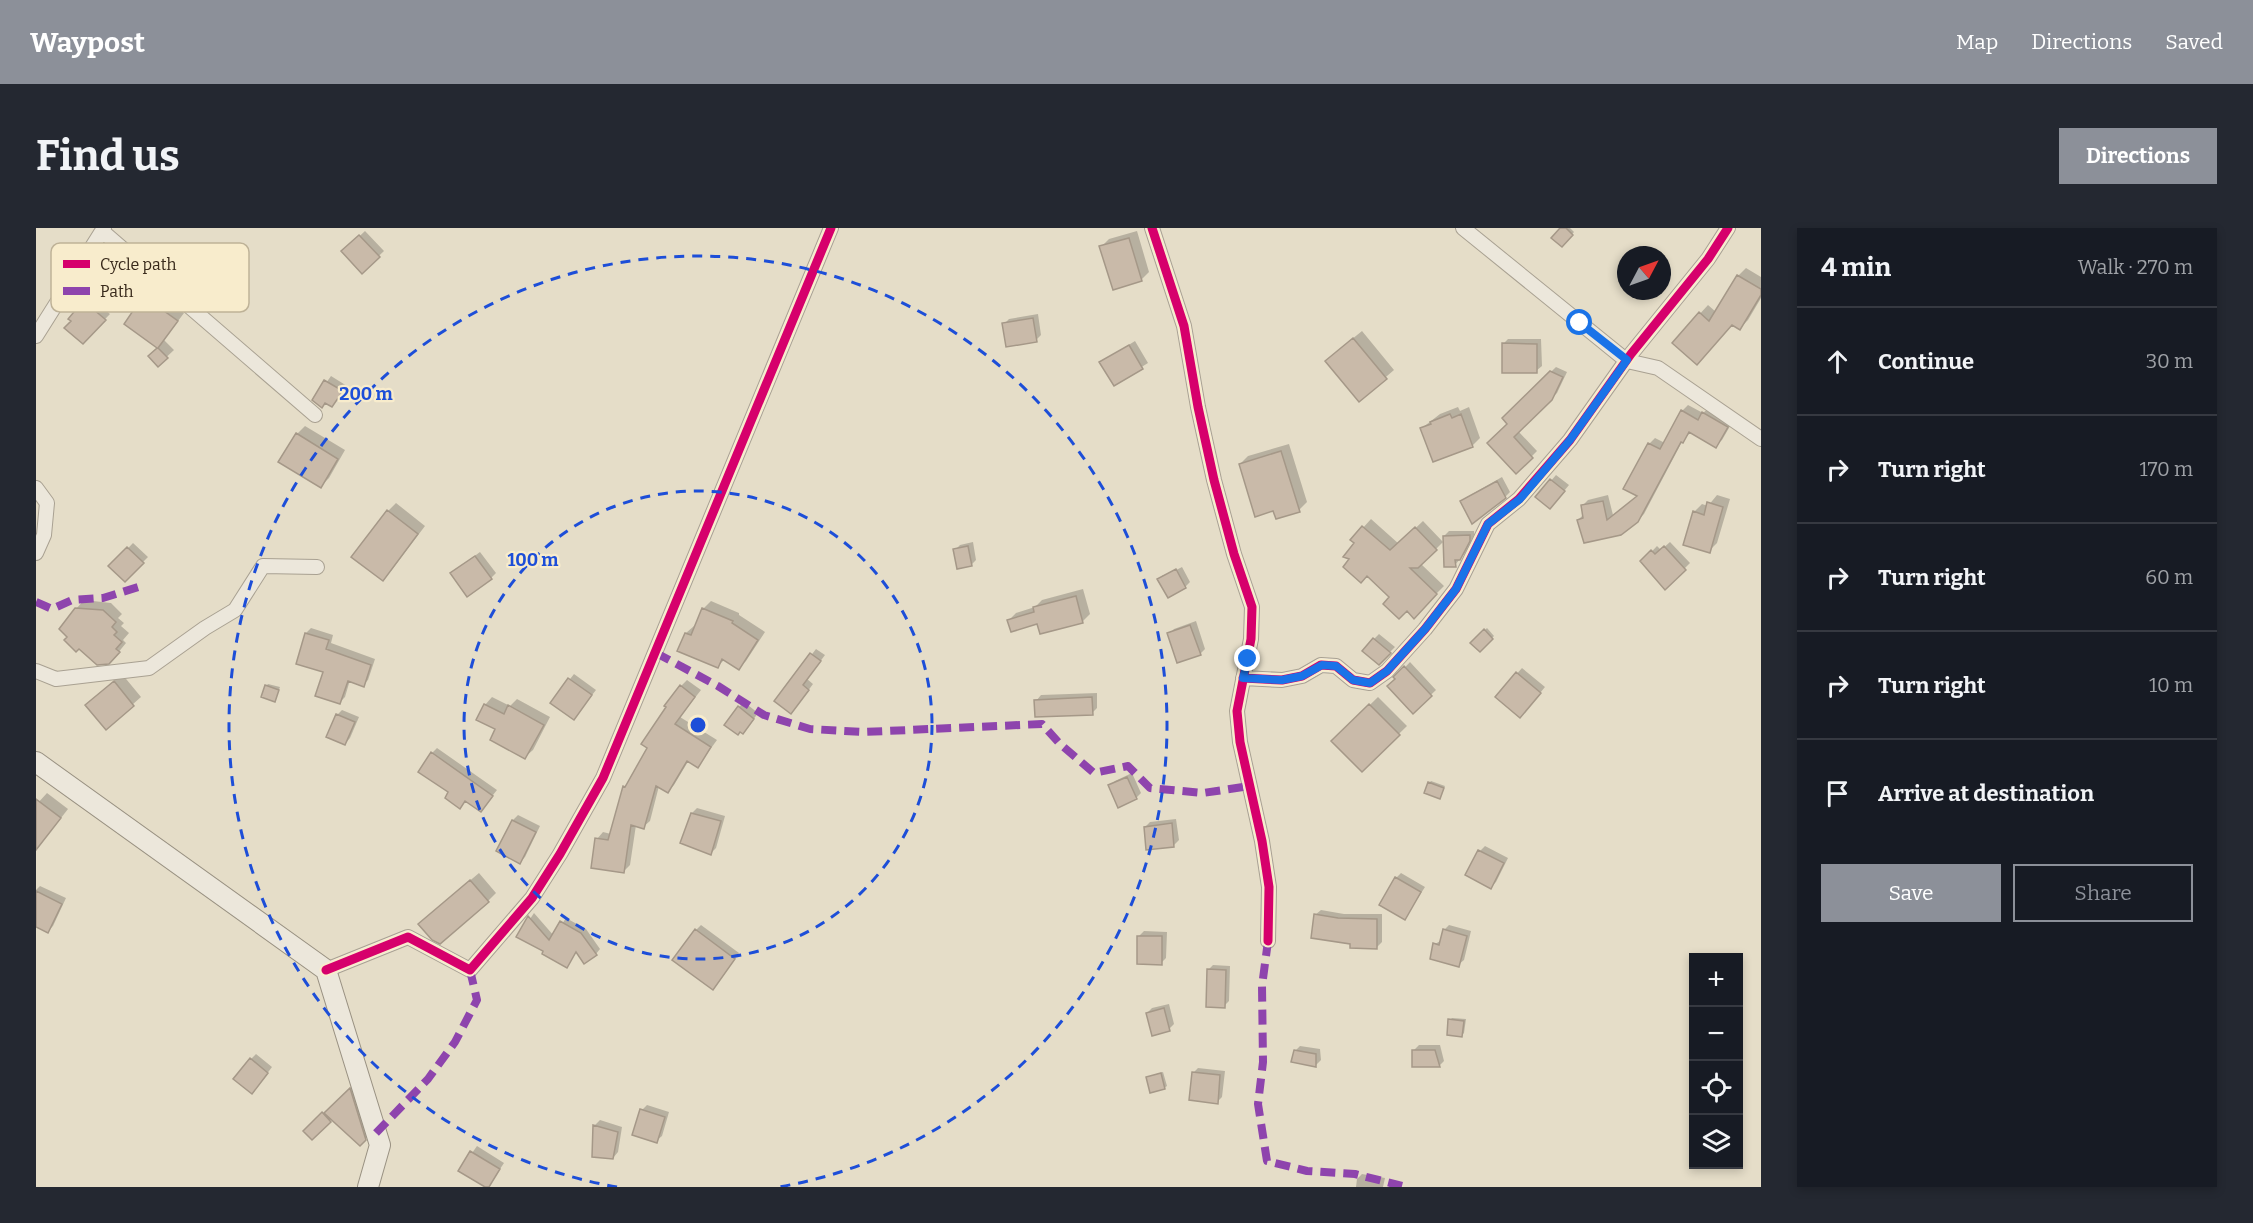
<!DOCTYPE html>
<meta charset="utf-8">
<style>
:root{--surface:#171b24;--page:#242831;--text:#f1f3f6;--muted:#9ea1a6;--line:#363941;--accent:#8c9099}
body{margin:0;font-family:Bitter,serif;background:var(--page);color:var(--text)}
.controls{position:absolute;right:18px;bottom:18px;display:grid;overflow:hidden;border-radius:0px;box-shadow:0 3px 9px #0003}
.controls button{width:54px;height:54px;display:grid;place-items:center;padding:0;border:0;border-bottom:2px solid var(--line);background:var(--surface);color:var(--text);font:30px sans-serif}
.compass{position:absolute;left:1581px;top:18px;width:54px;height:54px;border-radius:50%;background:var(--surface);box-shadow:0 3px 9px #0003;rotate:49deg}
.stop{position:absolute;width:18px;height:18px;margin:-14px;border:4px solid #1a73e8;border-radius:50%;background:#fff}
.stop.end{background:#1a73e8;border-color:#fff;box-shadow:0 2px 6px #0008}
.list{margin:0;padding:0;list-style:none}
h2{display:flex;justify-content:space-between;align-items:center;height:78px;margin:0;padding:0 24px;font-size:26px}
h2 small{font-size:20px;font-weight:400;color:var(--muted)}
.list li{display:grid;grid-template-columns:39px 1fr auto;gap:18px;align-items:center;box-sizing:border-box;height:108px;padding:0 24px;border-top:2px solid var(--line)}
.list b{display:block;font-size:22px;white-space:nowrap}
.list em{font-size:20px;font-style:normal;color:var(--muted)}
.actions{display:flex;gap:12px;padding:18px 24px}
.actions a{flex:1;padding:14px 0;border:2px solid var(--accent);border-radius:0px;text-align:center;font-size:21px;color:var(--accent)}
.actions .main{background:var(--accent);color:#fff}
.icon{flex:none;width:33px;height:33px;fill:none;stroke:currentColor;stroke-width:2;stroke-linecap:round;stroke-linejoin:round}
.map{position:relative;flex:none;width:1725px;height:959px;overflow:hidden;border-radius:0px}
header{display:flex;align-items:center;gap:36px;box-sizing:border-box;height:84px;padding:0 30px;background:var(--accent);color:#fff}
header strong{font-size:28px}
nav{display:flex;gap:33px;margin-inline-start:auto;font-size:21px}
.intro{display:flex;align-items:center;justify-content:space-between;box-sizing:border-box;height:144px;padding:0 36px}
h1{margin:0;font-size:42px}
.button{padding:15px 27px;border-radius:0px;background:var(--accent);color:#fff;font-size:21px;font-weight:700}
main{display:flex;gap:36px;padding:0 36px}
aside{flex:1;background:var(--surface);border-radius:0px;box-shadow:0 3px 9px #0003}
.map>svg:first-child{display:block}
</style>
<header>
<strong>Waypost</strong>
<nav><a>Map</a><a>Directions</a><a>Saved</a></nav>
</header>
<div class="intro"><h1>Find us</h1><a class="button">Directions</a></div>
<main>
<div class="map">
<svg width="1725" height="959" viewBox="0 0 1725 959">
<rect width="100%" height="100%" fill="#e5ddc8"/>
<!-- shadow -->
<path fill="#0003" d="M1526 0H1534L1538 4 1526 17Z
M329 3 348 23 326 44 307 24Z
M1101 3 1113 44 1105 52 1065 19 1073 11Z
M1600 22 1607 27H1595Z
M1590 34V48L1584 44Z
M1710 40 1725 49V70L1712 92 1704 100 1696 96 1638 114 1672 77 1680 84 1702 48Z
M115 62 148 85 128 112 138 122 122 137 114 128 123 119 108 69Z
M56 71 74 86 47 114 34 90 48 75 50 77Z
M1002 86 1005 107 1000 112 968 96 973 91Z
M1326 103 1358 142 1323 172 1299 125Z
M1472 111H1505L1506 138 1500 143 1467 116Z
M1099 113 1112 135 1078 156 1065 134Z
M1520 139 1531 144 1521 165 1482 203 1501 223 1480 244 1473 196 1468 190Z
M295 148 311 158 296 177 290 174 278 172Z
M1652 177 1667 185 1674 179 1697 193 1686 212 1679 218 1655 204 1647 212 1608 286 1601 293 1542 292 1548 286 1546 278 1552 272 1572 267 1577 287 1602 268 1613 216 1619 210 1629 215 1646 183Z
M1422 179 1424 183 1433 179 1444 210 1436 218 1386 200 1404 186Z
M269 198 309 222 293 250 285 258 244 234 261 206Z
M1253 216 1271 274 1263 282 1238 281 1204 236 1212 228Z
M1520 247 1533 257 1519 274 1501 269Z
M1466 249 1474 264 1469 269 1426 274 1431 269Z
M1681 267 1694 271 1681 315 1673 323 1658 284 1666 276 1672 278Z
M360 275 389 298 355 343 352 283Z
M1335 291 1363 316 1387 293 1407 314 1385 336 1408 358 1378 388 1316 331 1320 315 1316 312Z
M1413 303H1438V307L1429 325 1419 337 1408 308Z
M937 314 940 332 935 337 919 322 924 317Z
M1634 314 1654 335 1629 360 1606 334 1621 318 1625 322Z
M97 315 112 329 89 352 75 338Z
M444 324 460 345 455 350 421 341Z
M1146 339 1154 354 1149 359 1123 351 1127 347V349Z
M1047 361 1054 386 1046 394 973 392 980 385 999 379 1006 372Z
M48 372 75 375 86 386 82 390 88 395 85 398 93 405 87 412 90 415 81 426 40 381Z
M675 373 703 385V387L729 404 710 433 702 441 689 431 682 438 643 422 650 405 658 398 660 399 667 381Z
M1160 393 1169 421 1164 426 1133 406 1138 401Z
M275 400 297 407 295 415 339 431 332 452 327 457 314 452 309 469 304 474 270 405Z
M1451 400 1458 408 1444 422 1436 415Z
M1343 406 1359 419 1343 435 1338 411Z
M780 421 789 427 771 451 777 456 760 479 740 473Z
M1374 434 1400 462 1377 484 1360 449Z
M1486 440 1509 459 1489 483 1461 468Z
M86 446 105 469 70 500 59 469Z
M538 446 560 462 542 485 516 474Z
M651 452 665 462 644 489 681 512 662 538 653 532 638 557 632 563 623 558 614 593 607 599 600 597 594 637 587 644 561 611 567 604 575 606 588 559 594 553 645 458Z
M232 456 244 459 239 472 230 458Z
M1061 465V480L1056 485 1000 473 1005 467Z
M456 469 474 478 481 471 514 489 497 522 489 529 462 500 449 477Z
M1342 469 1371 498 1326 542 1297 513Z
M708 474 722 485 712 499 703 479Z
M306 482 323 489 314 510 309 516 301 487Z
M401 520 461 562 445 582 414 564 396 525Z
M1096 545 1105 565 1100 570 1074 558 1079 553Z
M1395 553 1409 558 1403 569 1393 555Z
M11 565 32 581 0 622V577Z
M661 580 689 588 680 620 675 625 656 585Z
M482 587 504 598 489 629 484 634 462 623 477 592Z
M1140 591 1143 612 1138 617 1109 599 1114 594Z
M1449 618 1472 630 1460 654 1455 659 1444 623Z
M443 645 460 665 452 673 392 688Z
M1365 645 1389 659 1369 690 1360 650Z
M4 658 30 670 17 698 12 703 0 697V662Z
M1285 682 1308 686H1346V714L1341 719 1315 715 1279 687Z
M498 685 518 708 530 690 550 701 564 721 560 726 541 723 531 738 509 723 482 709Z
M665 697 703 725 681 755 660 702Z
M1413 697 1435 703 1428 732 1422 737 1399 716 1406 712 1408 702Z
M1108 703 1131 704 1130 730 1125 735 1103 708Z
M1177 737 1194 738 1193 773 1188 778 1172 742Z
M1133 776 1138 796 1133 801 1111 785 1116 780Z
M1416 790 1430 791 1428 805 1426 807 1414 792Z
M1383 817H1404L1408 833 1403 838 1378 822Z
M1264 818 1284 821 1285 832 1280 837 1259 823Z
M220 826 236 839 221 859 215 831Z
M1162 840 1189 843 1186 869 1181 874 1157 845Z
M1127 844 1131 858 1128 860 1112 849Z
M319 857 334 906 324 916 296 890 276 910 269 903Z
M611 877 633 884 626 908 620 913 606 882Z
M564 892 586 899 582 924 577 930 557 928 559 897Z
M441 918 468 935 452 959 424 942Z
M1326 946 1349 950 1347 959H1320L1321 951Z"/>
<!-- building -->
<path fill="#c9baa9" stroke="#a59888" stroke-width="1.5" d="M1524 0H1530L1537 7 1526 19 1515 10Z
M323 7 344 29 326 46 305 23Z
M1093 10 1106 53 1077 62 1063 18Z
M1701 47 1725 61V67L1704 102 1696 97 1661 137 1636 115 1663 84 1673 93Z
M107 68 142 93 122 120 132 130 122 139 112 128 121 120 88 96Z
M50 75 70 92 47 116 28 100 35 93 32 91 42 79 44 81Z
M997 90 1001 114 970 119 966 95Z
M1317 110 1351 151 1323 174 1289 133Z
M1466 115 1501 116V145H1466Z
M1093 117 1107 141 1078 158 1063 134Z
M1514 143 1527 149 1516 172 1478 209 1497 230 1480 246 1451 215 1471 196 1466 190Z
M288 152 307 163 296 179 289 175 286 180 276 172Z
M1645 182 1662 192 1666 184 1692 199 1680 220 1653 204 1647 215 1645 214 1602 294 1585 307 1548 315 1541 292 1547 290 1545 277 1567 273 1571 292 1601 268 1587 261 1612 215 1624 221Z
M1414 186 1416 190 1425 186 1437 219 1397 234 1384 200 1395 196 1394 194Z
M260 205 302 231 285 260 242 234Z
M1245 223 1264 284 1240 291 1237 283 1219 289 1203 236Z
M1514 251 1529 263 1514 281 1499 269Z
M1461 253 1470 270 1436 296 1424 273Z
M1671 274 1687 279 1674 325 1647 317 1657 283 1668 287Z
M351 282 382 306 347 353 315 329Z
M1326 298 1354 322 1379 299 1401 322 1382 340H1374L1401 366 1378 391 1371 383 1363 391 1347 376 1353 369 1331 348 1325 355 1307 339 1313 331 1307 329 1318 315 1314 312Z
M1434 307V313L1424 332H1419L1420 339H1408L1407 308Z
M932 318 936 338 921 341 917 321Z
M1628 318 1650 342 1629 362 1604 333 1615 322 1619 326Z
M91 319 108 335 89 354 72 338Z
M439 328 456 351 431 369 414 345Z
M1140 341 1150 360 1132 370 1121 351Z
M1040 368 1047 395 1004 406 1001 396 975 404 971 392 998 384 997 379Z
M39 380 67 382 80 394 76 399 81 404 78 407 86 414 80 421 84 424 73 436 61 437 43 421 40 424 28 412 31 409 23 401Z
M666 380 697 393 696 395 722 412 703 442 686 431 682 440 641 423 649 405 655 407Z
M1154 397 1165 427 1141 435 1131 405Z
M1448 401 1457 411 1444 424 1434 415Z
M269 405 293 412 290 421 335 437 328 459 312 453 304 476 279 468 287 444 260 436Z
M1337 410 1355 425 1343 437 1326 423Z
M774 425 785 433 767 457 773 462 755 486 738 473Z
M1368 438 1396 468 1377 486 1351 458 1359 451 1357 449Z
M1480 444 1505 465 1484 490 1459 469Z
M532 450 556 467 538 492 514 475Z
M78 453 98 478 70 502 49 477Z
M229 457 243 462 239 474 225 469Z
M644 457 659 469 639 496 675 519 662 540 651 533 632 565 620 558 608 601 595 597 588 645 555 640 559 610 572 612 587 558 589 559 611 520 605 516 630 479 628 478Z
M1056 469 1057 487 999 489 998 472Z
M448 476 468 486 472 477 508 497 489 531 454 512 459 501 440 492Z
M1333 476 1364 507 1326 544 1295 513Z
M702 478 718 491 707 506 704 504 702 507 688 497Z
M300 486 319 494 309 517 290 509Z
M395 524 457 568 445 584 429 573 424 581 409 570 412 564 382 544Z
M1091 549 1101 571 1082 580 1072 557Z
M1392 554 1408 560 1404 571 1388 565Z
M0 571 25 590 0 622Z
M655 585 685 593 675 627 644 615Z
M476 592 500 604 484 636 460 623Z
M1136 595 1138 619 1110 622 1108 599Z
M1442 622 1468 635 1455 661 1429 647Z
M1359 649 1385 664 1369 692 1343 677Z
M434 652 453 674 404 716 396 712 382 696Z
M0 663 26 676 12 705 0 699Z
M1278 686 1302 690 1341 691V721L1314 720V716L1275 710Z
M492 688 513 712 524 693 545 705 561 727 548 736 540 724 531 740 506 726 507 723 480 709Z
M659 701 699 731 677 762 636 732Z
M1407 701 1431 708 1423 739 1394 731 1397 715 1403 717Z
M1101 708H1126V737L1101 736Z
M1171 741 1190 742 1189 780 1170 779Z
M1128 780 1134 803 1116 808 1110 785Z
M1412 791 1428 793 1426 809 1411 807Z
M1258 822 1280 826V839L1255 834Z
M1376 822H1399L1404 839H1376Z
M214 830 232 845 216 866 197 851Z
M1156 844 1184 847 1182 876 1153 872Z
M1125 845 1129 861 1114 865 1110 849Z
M314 860 330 912 324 918 288 885Z
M604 881 629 889 621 915 596 907Z
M286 884 295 894 276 912 267 903Z
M557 897 582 904 577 931 556 929Z
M434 923 464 941 453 959H449L422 943Z"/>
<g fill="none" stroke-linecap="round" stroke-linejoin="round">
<!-- street casing -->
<g stroke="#a9a192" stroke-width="16">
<path id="street" d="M1116 0 1148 98 1162 179 1178 252 1198 326 1216 379 1215 411 1201 483 1204 514 1226 613 1233 659 1232 713
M1427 0 1591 133 1622 140 1725 211
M66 3 279 187
M0 108 68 0
M0 260 11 275 8 307 0 325
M0 443 20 451 113 440 169 400 199 382 227 338 281 339
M1207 450 1246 452 1266 448 1285 437 1300 438 1317 452 1334 455 1351 443 1389 401 1420 361 1452 296 1483 271 1534 212 1595 126 1672 31 1692 0
M290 742 372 709 434 742 496 670 524 626 567 550 795 0"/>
</g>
<!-- secondary casing -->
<g stroke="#999182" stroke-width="22">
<path id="secondary" d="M0 534 290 742 344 917 332 959"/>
</g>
<!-- street -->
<use href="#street" stroke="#ece7db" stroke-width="14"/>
<!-- secondary -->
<use href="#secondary" stroke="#ece7db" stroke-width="20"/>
<!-- quiet -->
<path stroke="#8e44ad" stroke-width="8" stroke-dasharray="15 8" stroke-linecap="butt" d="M0 374 16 381 36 372 67 370 109 357
M620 425 682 458 728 487 774 501 828 504 1006 496 1024 516 1058 545 1092 538 1114 560 1167 565 1214 558
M1232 713 1226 758 1227 834 1222 876 1231 933 1271 943 1319 946 1366 958
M340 905 392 851 419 814 441 772 434 742"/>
<!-- cycleway casing -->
<g stroke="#f8eccc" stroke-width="13">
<path id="cycleway" d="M1116 0 1148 98 1162 179 1178 252 1198 326 1216 379 1215 411 1201 483 1204 514 1226 613 1233 659 1232 713
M1207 450 1246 452 1266 448 1285 437 1300 438 1317 452 1334 455 1351 443 1389 401 1420 361 1452 296 1483 271 1534 212 1595 126 1672 31 1692 0
M290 742 372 709 434 742 496 670 524 626 567 550 795 0"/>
</g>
<!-- cycleway -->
<use href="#cycleway" stroke="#d6006c" stroke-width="9"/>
</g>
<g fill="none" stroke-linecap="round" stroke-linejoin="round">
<!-- route -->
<path stroke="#1a73e8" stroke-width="8" d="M1212 431 1207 450 1246 452 1266 448 1286 437 1300 438 1317 452 1334 455 1351 443 1389 401 1420 361 1452 296 1484 271 1534 212 1591 132 1544 95"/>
</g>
<!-- distance rings -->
<g fill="none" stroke="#1d4ed8" stroke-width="3" stroke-dasharray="10 8">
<circle cx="662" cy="497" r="234"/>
<path d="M581 959A469 469 0 1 1 743 959"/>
</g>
<!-- legend -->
<rect x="15" y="15" width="198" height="69" rx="9" fill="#f8eccc" stroke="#beb297" stroke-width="1.5"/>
<rect x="27" y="32" width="27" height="8" fill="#d6006c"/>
<rect x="27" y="59" width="27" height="8" fill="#8e44ad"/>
<g font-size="16" fill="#38291a">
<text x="64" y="42">Cycle path</text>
<text x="64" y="69">Path</text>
</g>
<circle cx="662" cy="497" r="9" fill="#1d4ed8" stroke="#f8eccc" stroke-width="3"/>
<g font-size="18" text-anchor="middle" font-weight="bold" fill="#1d4ed8" stroke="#f8eccc" stroke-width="4.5" stroke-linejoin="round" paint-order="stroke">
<text x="330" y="172">200 m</text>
<text x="497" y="338">100 m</text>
</g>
</svg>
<div class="controls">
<button>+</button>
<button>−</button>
<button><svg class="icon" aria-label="locate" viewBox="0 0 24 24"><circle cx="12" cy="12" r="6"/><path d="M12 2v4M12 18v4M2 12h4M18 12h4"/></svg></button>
<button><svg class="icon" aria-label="layers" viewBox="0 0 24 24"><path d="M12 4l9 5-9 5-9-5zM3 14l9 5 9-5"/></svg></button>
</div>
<svg class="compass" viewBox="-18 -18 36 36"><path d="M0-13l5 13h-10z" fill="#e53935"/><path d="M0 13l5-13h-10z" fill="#9ea1a6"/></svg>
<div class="stop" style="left:1544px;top:95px"></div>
<div class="stop end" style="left:1212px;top:431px"></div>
</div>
<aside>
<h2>4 min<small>Walk · 270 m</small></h2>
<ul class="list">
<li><svg class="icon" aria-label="ahead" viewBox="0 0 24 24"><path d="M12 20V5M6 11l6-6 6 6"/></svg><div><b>Continue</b></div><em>30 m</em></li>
<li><svg class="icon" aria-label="right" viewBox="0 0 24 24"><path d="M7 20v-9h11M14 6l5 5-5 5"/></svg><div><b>Turn right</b></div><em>170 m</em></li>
<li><svg class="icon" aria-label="right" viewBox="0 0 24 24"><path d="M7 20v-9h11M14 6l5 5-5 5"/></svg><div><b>Turn right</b></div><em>60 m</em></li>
<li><svg class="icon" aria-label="right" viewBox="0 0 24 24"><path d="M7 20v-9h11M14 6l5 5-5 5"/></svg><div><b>Turn right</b></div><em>10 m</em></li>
<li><svg class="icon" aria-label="arrive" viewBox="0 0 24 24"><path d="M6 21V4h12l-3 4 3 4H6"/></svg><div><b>Arrive at destination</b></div></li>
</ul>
<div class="actions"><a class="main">Save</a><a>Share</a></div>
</aside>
</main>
